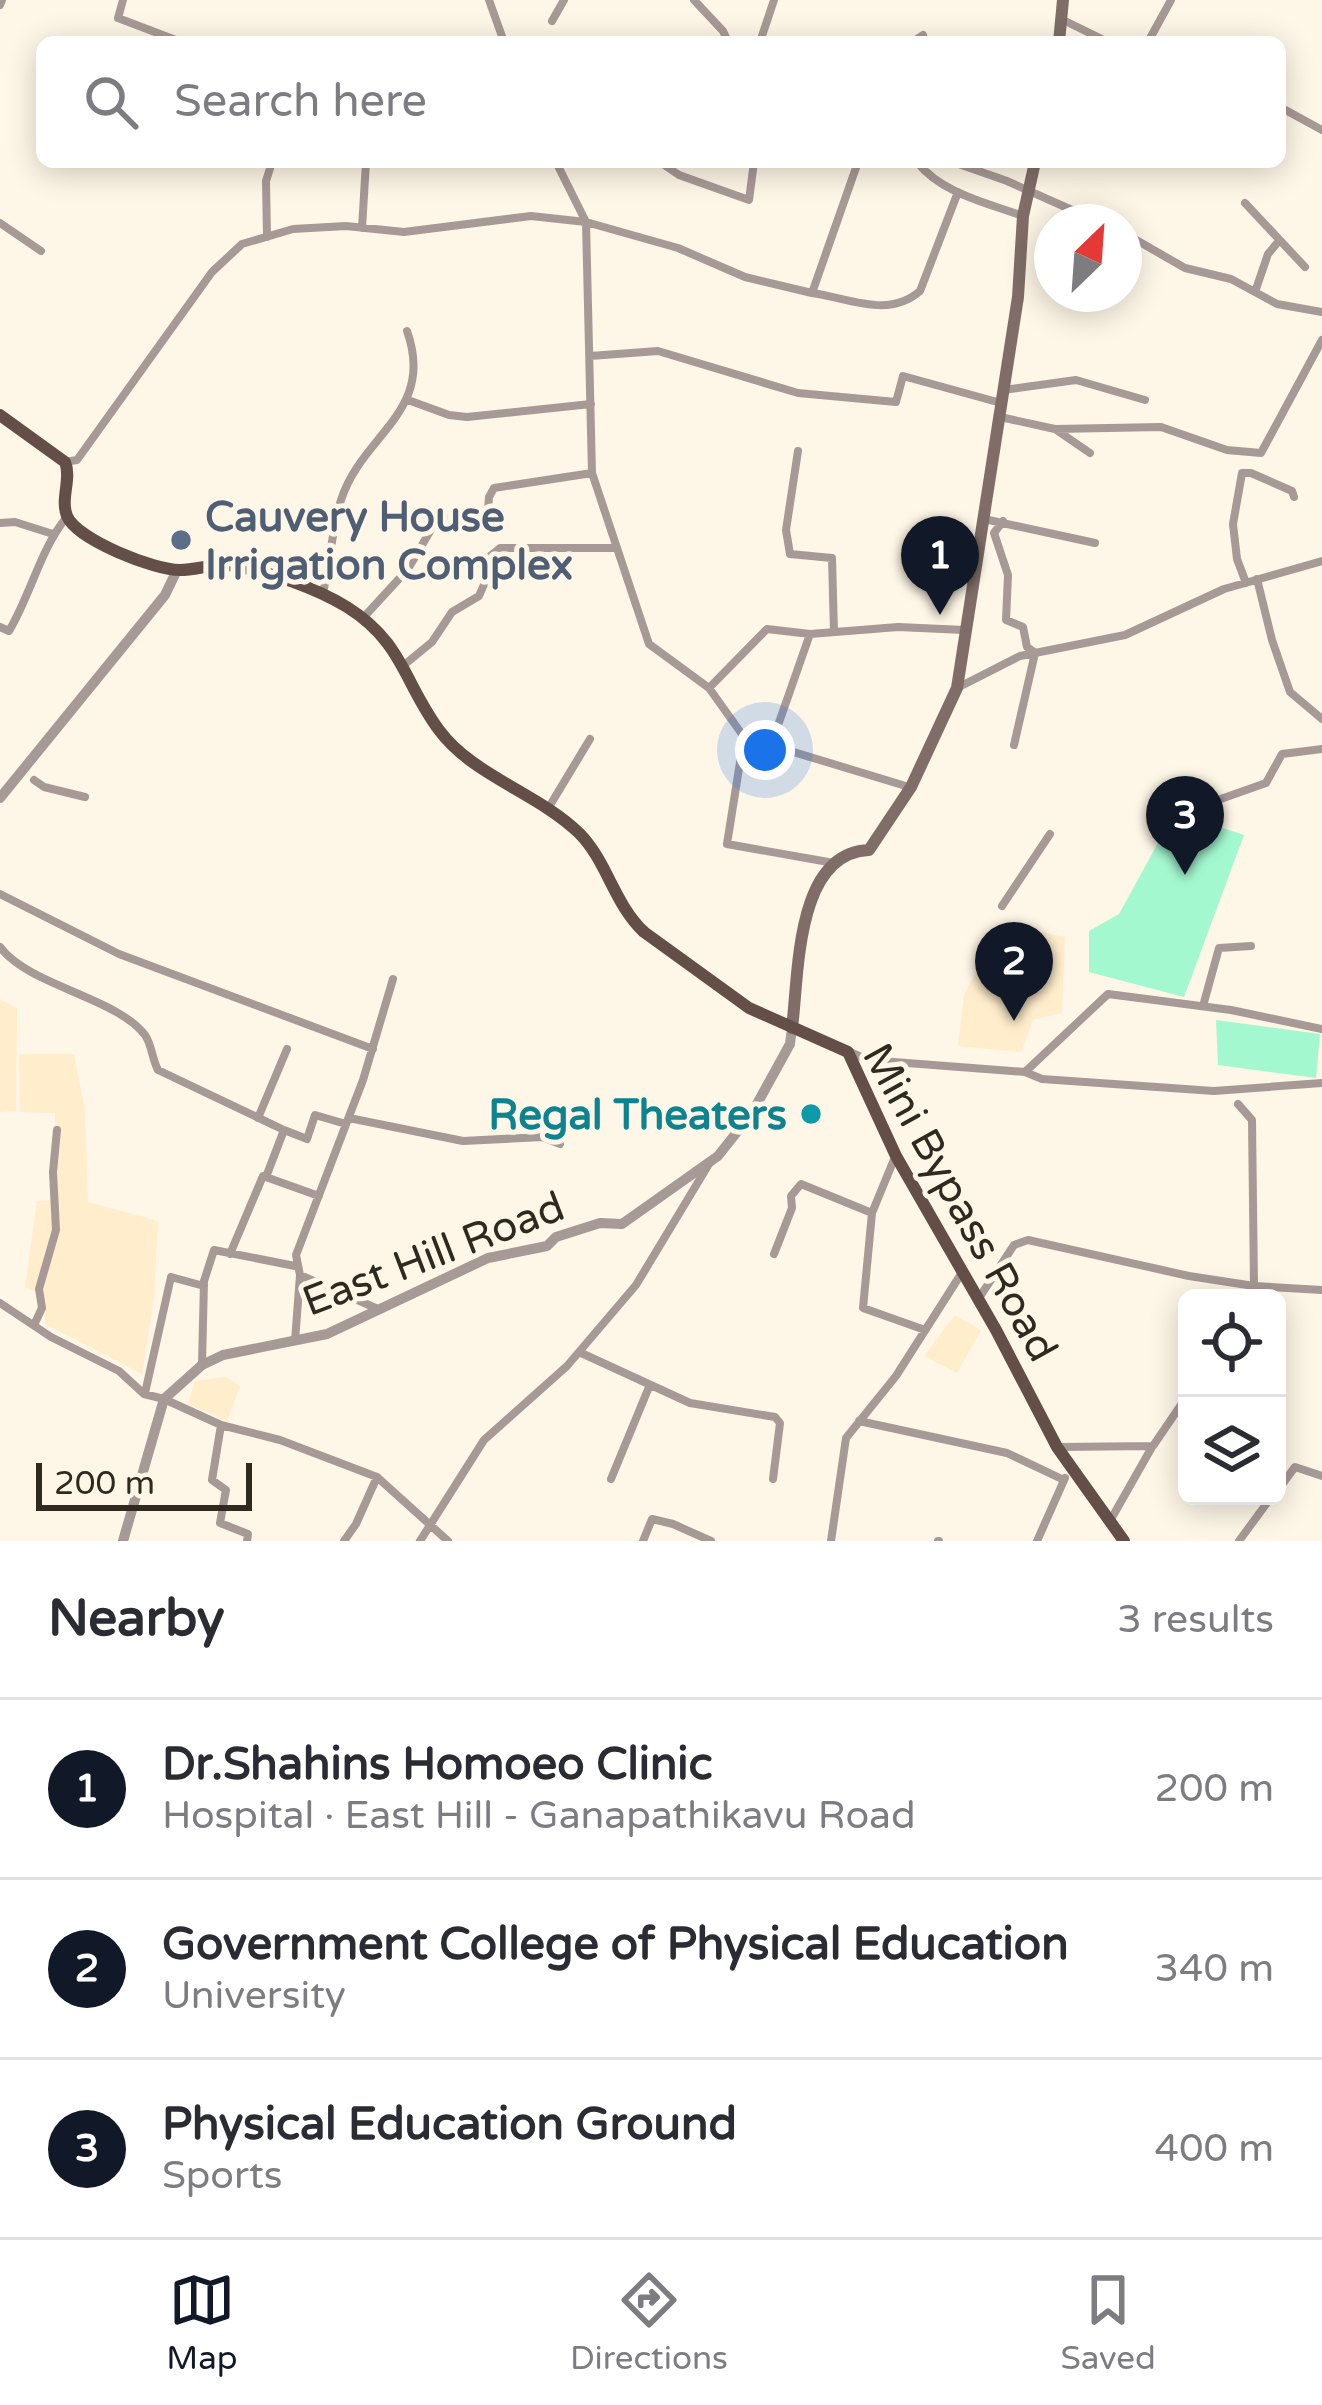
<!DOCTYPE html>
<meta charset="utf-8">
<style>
:root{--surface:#fff;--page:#f2f2f3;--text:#2b2b33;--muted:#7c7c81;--line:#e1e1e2;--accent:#111827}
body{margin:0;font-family:"Varela Round",sans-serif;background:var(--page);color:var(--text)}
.controls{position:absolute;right:36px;bottom:36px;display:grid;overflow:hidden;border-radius:18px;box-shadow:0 6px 30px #0003}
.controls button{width:108px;height:108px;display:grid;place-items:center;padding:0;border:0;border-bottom:3px solid var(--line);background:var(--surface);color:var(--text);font:60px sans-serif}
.compass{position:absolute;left:1034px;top:204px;width:108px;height:108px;border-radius:50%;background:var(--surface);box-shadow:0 6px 30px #0003;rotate:25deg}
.scale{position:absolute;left:36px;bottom:30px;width:216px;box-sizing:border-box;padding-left:12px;border:6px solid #2f2a20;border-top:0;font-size:33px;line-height:42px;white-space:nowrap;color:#2f2a20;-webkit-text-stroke:9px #fef6e6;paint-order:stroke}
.you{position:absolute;left:765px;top:750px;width:42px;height:42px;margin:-30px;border:9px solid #fff;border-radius:50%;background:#1a73e8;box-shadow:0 0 0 18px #1a73e833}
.badge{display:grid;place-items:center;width:78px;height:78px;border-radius:50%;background:var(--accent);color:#fff;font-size:39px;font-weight:700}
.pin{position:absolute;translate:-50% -99px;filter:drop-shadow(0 3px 6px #0008)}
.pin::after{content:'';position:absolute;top:63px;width:42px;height:36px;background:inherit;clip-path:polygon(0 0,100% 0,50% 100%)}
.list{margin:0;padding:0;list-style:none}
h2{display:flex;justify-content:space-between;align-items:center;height:156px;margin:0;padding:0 48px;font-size:51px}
h2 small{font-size:39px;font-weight:400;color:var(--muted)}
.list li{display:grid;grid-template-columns:78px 1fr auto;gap:36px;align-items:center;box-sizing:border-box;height:180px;padding:0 48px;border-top:3px solid var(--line)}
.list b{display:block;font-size:45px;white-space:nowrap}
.list p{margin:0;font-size:39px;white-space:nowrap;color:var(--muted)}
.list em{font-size:39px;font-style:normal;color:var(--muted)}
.icon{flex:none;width:66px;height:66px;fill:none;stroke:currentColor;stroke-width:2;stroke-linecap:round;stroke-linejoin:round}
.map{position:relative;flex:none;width:1322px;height:1541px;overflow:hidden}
.search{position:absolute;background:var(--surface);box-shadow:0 6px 30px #0003;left:36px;right:36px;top:36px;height:132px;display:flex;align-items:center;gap:30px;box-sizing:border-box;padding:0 42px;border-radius:18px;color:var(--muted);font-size:45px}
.sheet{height:696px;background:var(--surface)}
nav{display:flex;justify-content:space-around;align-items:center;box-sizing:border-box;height:168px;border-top:3px solid var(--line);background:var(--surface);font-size:33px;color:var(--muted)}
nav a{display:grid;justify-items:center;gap:6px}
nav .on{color:var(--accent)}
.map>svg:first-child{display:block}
</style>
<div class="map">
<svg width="1322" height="1541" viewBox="0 0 1322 1541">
<rect width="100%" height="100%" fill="#fef6e6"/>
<!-- built -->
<path fill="#ffedcc" d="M1001 924 1065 937 1062 1013 1033 1020 1021 1052 958 1046 964 995Z
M0 999 17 1008 16 1111 0 1112Z
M19 1054H74L85 1111 88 1202 158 1221 154 1298 142 1374 45 1324 44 1296 25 1287 37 1201 55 1200V1113L20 1112Z
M955 1315 981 1330 957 1373 924 1356Z
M226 1377 240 1386 227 1421 188 1404 195 1381Z"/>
<!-- green -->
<path fill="#a4f8d0" d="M1175 812 1244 835 1184 997 1089 972V931L1119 914Z
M1216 1020 1320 1034 1316 1078 1218 1065Z"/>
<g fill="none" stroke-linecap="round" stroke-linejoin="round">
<!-- minor -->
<path stroke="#a79996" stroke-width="8" d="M123 0 118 18 181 42
M489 0 504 42
M694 0 723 31 728 42
M0 5 2 0
M1063 20 1108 42
M552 21 564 0
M760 42 774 0
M912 42 923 35
M1148 42 1171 0
M1280 107 1322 130
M556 162 586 222 592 473 649 644 709 688 744 737 909 787
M660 162 679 175 749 200 754 162
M917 162C941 193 987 203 1023 216
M953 162 1007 181 1099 222
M1245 203 1305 267
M0 223 41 251
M362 228 366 162
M1124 233 1185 268 1231 279 1277 304 1322 312
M267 237 266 181 272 162
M1255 292 1268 254 1278 242
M812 293C849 298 888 319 920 291L958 192
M590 356 658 351 798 393 896 402 903 376 1001 403
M1004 390 1076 380 1145 400
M408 400 449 415 467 417 591 404
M1000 417 1055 429 1090 453
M1055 429 1161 427 1227 450 1261 453 1322 340
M798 451 786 530 790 554 832 558 834 632
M65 462 77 460 212 272 242 244 293 229 346 226 404 232 531 216 586 222 678 248 745 277 812 293 858 162
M984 519 1095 543
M1003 521 994 533 1008 575 1006 620 1023 627 1027 647 1035 653 1014 745
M0 523 15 522 53 534
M1257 579 1272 640 1290 692 1322 719
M1246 583 1237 559 1233 524 1242 473H1251L1292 491 1294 497
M323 593C330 563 332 529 341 500 362 434 436 412 407 331
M363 618 408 569 439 516 487 522 489 497 494 488 592 473
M0 627 9 631C31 594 40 550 66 518
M404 665 432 642 452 612 479 596 486 580 473 570 500 548H617
M959 687 1020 656 1125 635 1224 589 1322 561
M709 688 767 629 810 634
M776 731 810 634 898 627 964 630
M744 737 727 844 834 863
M34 780 44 787 85 797
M1215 801 1266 783 1282 754 1322 749
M549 807 590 739
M0 894 119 954 373 1049
M1002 906 1050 834
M0 947C29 986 116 997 145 1035 152 1045 152 1059 158 1070L284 1130
M1203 1006 1219 948 1251 946
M850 1052 868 1060 1025 1072 1108 994 1231 1010 1322 1029
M1025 1072 1042 1079 1214 1091 1322 1083
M1238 1104 1252 1120 1254 1286 1322 1290
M258 1118 287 1049
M349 1118 463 1141 542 1137 560 1144
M266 1177 284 1130 307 1139 315 1115 346 1124
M872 1213 863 1308 925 1330
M230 1254 263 1176 319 1196
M774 1254 792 1208 791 1196 801 1184 872 1213 895 1157
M979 1298 1014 1245 1028 1240 1189 1276 1254 1286 1250 1298
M0 1303 51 1337 119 1371 144 1394 164 1399 221 1425 280 1440 377 1477 448 1541
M378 1309 300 1275 296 1255 363 1080 393 979
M34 1325 42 1308 39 1289 56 1230 53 1172 57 1130
M295 1341 300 1275
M579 1352 690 1403 775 1417 780 1423 773 1479
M202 1364 204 1281 214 1250 295 1266
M145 1393 171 1277 204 1286
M859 1421 1007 1453 1064 1480
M221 1425 212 1480 226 1490 220 1523 248 1534 247 1541
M1059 1447 1153 1446 1187 1396
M611 1479 649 1387
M1277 1491 1295 1467 1322 1476
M1110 1521 1152 1447
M344 1541 356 1524 377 1477
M420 1541 484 1440 567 1366 636 1285 709 1164
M643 1541 652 1519 673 1524 711 1541
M831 1541 846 1438 896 1376 961 1274
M938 1541H939
M1037 1541 1065 1478
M1239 1541 1272 1496"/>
<!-- tertiary -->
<path stroke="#a79996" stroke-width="10" d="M0 798 165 595 177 570
M123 1541 164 1399 202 1365 223 1355 327 1334 488 1258 547 1246 556 1237 600 1223 622 1224 718 1156 752 1113 790 1044 792 1028"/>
<!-- secondary -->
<path stroke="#806d68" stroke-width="12" d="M1059 42 1063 0
M792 1028C799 974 795 853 869 850L911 787 957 688 1018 297 1023 216 1035 162"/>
<!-- primary -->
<path stroke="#644e48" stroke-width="12" d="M0 415 65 462C72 479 60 498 67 516 77 540 154 570 180 570 198 570 216 562 235 566 270 572 316 588 347 607 403 642 404 683 439 730 473 776 538 793 579 833 607 861 614 904 644 932L749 1008 848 1052 896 1156 996 1330 1057 1447 1124 1541"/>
</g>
<!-- markers -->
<circle fill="#5c6f8a" stroke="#fef6e6" stroke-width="4.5" cx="181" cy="540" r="12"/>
<circle fill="#0f9aa8" stroke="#fef6e6" stroke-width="4.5" cx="811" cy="1114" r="12"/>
<g text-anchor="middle" stroke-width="10" stroke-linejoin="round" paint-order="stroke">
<!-- service labels -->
<g font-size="42" font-weight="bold" fill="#4e5e75" stroke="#fef6e6" text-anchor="start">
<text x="205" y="531">Cauvery House<tspan x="205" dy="48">Irrigation Complex</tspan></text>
</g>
<!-- culture labels -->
<g font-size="42" font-weight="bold" fill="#0d838f" stroke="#fef6e6" text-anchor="end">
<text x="787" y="1129">Regal Theaters</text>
</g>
<!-- street labels -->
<g font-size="42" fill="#2f2a20" stroke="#fef6e6">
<text transform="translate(961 1202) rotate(61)" y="15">Mini Bypass Road</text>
<text transform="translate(433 1253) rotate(-21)" y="15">East Hill Road</text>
</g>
</g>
</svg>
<div class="controls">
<button><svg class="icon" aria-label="locate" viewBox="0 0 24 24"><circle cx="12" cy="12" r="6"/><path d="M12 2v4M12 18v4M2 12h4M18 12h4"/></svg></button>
<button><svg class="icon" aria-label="layers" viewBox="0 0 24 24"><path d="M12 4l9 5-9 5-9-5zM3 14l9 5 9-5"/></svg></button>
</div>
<svg class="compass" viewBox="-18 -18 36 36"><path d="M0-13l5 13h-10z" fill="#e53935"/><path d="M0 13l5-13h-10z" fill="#7c7c81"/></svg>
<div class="scale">200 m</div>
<div class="you"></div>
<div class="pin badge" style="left:940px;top:615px">1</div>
<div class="pin badge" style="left:1014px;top:1021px">2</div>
<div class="pin badge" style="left:1185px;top:875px">3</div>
<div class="search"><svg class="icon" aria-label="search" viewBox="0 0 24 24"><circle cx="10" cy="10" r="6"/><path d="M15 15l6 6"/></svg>Search here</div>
</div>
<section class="sheet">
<h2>Nearby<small>3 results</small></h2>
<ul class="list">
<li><span class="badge">1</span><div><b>Dr.Shahins Homoeo Clinic</b><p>Hospital · East Hill - Ganapathikavu Road</p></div><em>200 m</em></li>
<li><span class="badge">2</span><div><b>Government College of Physical Education</b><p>University</p></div><em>340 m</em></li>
<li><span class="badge">3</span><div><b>Physical Education Ground</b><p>Sports</p></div><em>400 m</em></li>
</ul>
</section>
<nav>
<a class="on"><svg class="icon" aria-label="map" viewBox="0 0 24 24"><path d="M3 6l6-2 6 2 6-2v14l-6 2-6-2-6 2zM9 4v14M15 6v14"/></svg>Map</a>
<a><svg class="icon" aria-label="directions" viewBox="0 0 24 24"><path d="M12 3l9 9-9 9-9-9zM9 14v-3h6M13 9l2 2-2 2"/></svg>Directions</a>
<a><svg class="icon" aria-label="saved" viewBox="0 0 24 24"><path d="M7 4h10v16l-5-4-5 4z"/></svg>Saved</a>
</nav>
